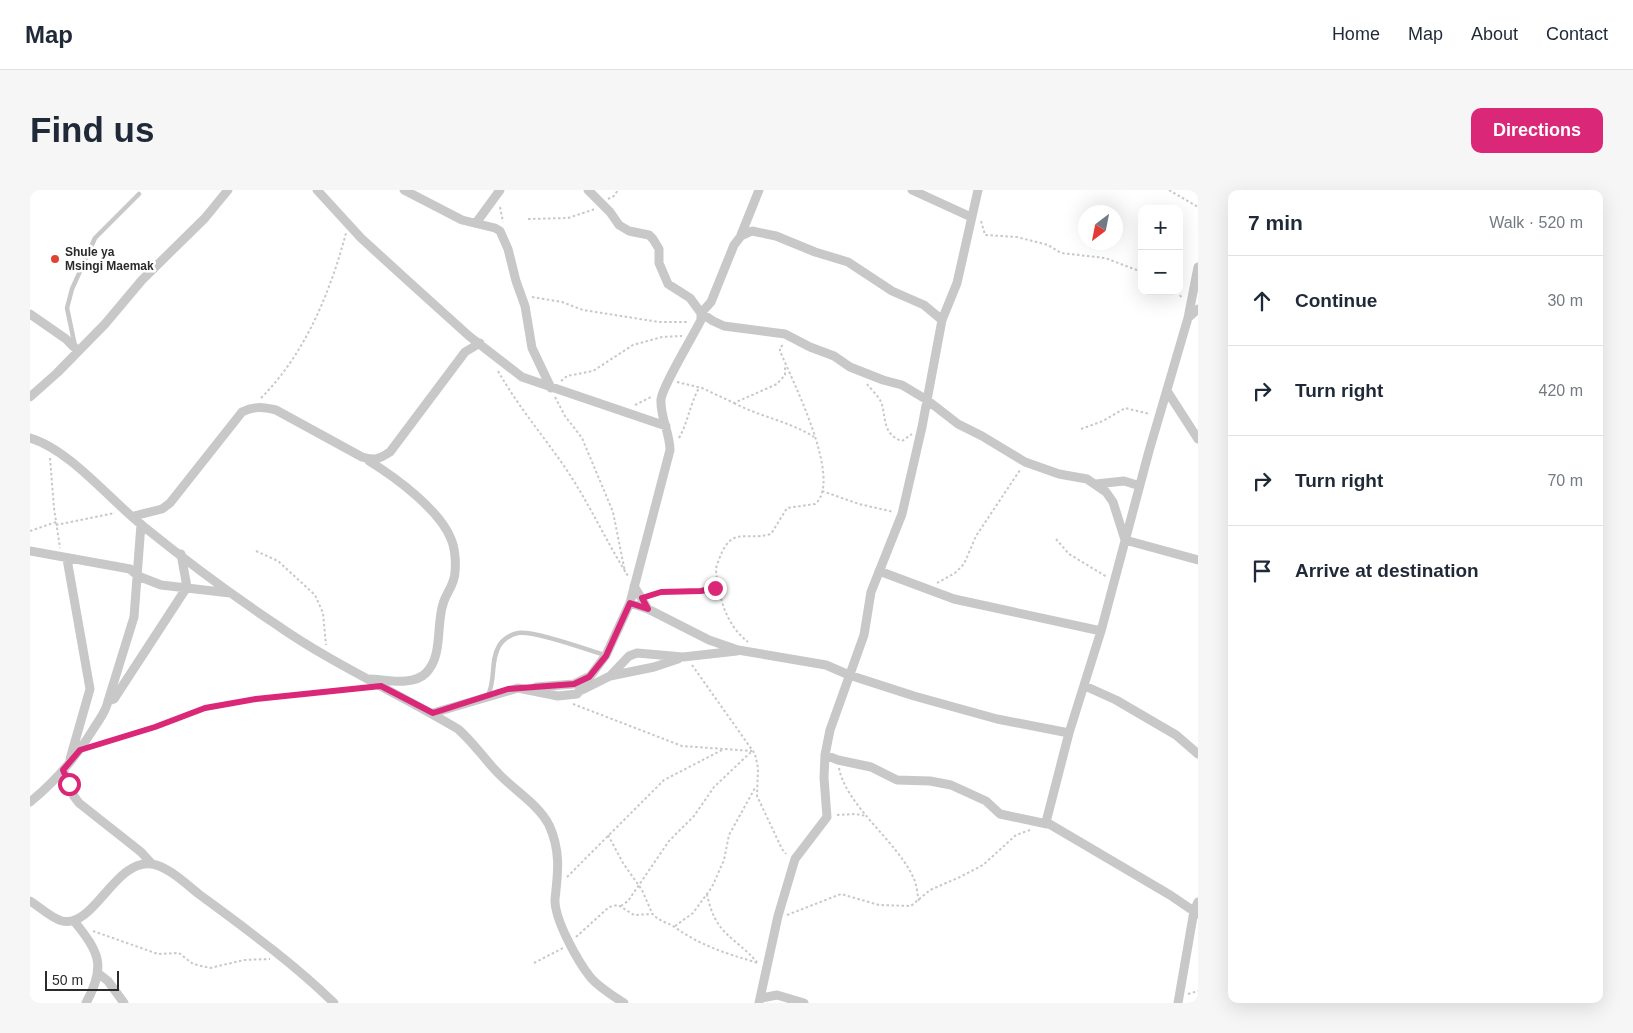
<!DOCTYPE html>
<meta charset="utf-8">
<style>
:root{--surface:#fff;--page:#f6f6f7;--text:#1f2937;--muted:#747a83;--line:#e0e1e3;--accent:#db2777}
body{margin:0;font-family:Arial,sans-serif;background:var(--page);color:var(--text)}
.controls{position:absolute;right:15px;top:15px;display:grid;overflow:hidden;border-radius:10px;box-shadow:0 5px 20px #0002}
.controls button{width:45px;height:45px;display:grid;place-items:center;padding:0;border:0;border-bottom:1px solid var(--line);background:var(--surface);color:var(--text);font:25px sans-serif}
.compass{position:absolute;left:1048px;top:15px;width:45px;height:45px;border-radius:50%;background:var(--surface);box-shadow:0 5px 20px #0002;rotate:212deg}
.scale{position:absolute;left:15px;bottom:12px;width:74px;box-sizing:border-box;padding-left:5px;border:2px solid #2b2b2b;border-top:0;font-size:14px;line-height:18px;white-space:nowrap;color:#2b2b2b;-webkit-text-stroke:4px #fff;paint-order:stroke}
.stop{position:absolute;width:15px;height:15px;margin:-11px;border:4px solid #db2777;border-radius:50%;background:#fff}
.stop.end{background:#db2777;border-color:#fff;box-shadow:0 1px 5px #0008}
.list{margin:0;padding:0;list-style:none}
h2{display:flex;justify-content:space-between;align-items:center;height:65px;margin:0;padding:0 20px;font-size:21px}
h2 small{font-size:16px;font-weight:400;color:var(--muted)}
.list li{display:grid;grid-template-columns:32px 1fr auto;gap:15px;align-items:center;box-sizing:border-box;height:90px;padding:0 20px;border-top:1px solid var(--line)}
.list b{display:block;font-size:19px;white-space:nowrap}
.list em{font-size:16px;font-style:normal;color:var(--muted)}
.icon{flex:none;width:28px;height:28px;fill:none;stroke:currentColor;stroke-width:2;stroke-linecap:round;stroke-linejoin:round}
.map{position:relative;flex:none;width:1168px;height:813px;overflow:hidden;border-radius:10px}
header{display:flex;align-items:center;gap:30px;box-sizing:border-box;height:70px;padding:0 25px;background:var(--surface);border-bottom:1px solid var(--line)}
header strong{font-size:24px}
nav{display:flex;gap:28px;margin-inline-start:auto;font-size:18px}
.intro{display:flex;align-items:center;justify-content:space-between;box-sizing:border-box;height:120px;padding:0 30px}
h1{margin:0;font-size:35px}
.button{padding:12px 22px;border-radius:10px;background:var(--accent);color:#fff;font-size:18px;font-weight:700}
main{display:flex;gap:30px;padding:0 30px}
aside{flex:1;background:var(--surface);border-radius:10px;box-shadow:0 5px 20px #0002}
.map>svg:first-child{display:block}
</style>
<header>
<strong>Map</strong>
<nav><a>Home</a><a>Map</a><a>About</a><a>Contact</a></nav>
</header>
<div class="intro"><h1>Find us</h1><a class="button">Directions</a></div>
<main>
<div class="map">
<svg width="1168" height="813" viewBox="0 0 1168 813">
<rect width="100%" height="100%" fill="#fff"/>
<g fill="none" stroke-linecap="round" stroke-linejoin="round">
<!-- path -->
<path stroke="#c8c8c8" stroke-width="2" stroke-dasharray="2.5 2.5" stroke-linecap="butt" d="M1139 0 1168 17
M578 9 584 6 588 0
M470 17 473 32
M498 29 538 28 565 19
M951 31 955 45 987 47 1018 55 1031 63 1075 68 1112 82
M1147 101 1152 108
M502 107 532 112 553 120 629 132H659
M468 181C489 218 513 245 536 279 559 313 576 351 598 386
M531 191 537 186 563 181 603 155 632 147 652 146
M647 192 672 198 704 213 747 194 755 185V175
M837 194C841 199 847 205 850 210 857 222 850 244 872 251L882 244
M525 207 535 226 552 248 583 322 595 382
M231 208C275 164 300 103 316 43
M704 213C730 227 759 231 784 247
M605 215 623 206
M1051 239 1073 231 1095 218 1120 224
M649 248C658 232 660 214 669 198
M20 268 24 318 30 358
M792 301 829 314 864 322
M26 335 85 323
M0 341 26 332
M1026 349 1039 364 1077 387
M226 361 248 371 285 405 293 423 296 455
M907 393 925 383 934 374 946 346 990 280
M688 394C692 417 699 437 718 452
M621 405C642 399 664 406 685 398 690 390 684 383 687 375 701 333 712 352 741 344L757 318 785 314C814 291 761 188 750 161V157L755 154
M662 475 725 564 728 578 727 606 752 659 756 664
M543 514 652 556 722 561
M64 556 125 537 175 518 239 507H255L334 498
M809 578C816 616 868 652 884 689 887 695 887 704 889 711
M807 625 825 624 837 626
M578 645 593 673 612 700 622 723
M537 687 634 590 694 559
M677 704C685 745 704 746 727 772
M591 716 598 711 639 651 664 626 684 597 722 561
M757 725 811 704 849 715 881 716 900 700 930 687 953 675 986 645 1000 640
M645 736 663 723 682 697 694 670 699 645 725 598
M63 741 128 764 149 763 163 774 180 778 214 770 240 769
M546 747 579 717 588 715 604 725 623 724C629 732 638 732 646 738 671 756 698 764 728 773
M504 773 533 758
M1158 804 1168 801"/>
<!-- lane -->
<path stroke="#c8c8c8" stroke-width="4.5" d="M45 156 37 118 42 99 65 48 109 4
M458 505C466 489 460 471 469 456 472 450 481 444 488 443 506 441 555 459 575 465"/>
<!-- street -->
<path stroke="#c8c8c8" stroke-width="9" d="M287 0 331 48 377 90 439 146 492 187 636 236
M374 0 432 30 465 38 470 41 478 59 486 91 495 116 502 158 521 198
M558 0 580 22 589 35 599 41 619 45 623 49 629 59V73L638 94 660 108 671 123 683 131 694 136 755 144 780 157 804 166 820 177 853 190 872 195 897 210 928 234 952 246 995 272 1029 284 1057 289 1076 302 1083 312 1095 350 1168 370
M882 0 941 27
M446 33 470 0
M711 45 729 0
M1168 77 1158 128 1119 261 1071 441 1039 543 1016 632 1140 705 1168 724
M0 124 36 149 48 161
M1158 128 1168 119
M1137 201 1168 249
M0 207 27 183 75 134 112 90 175 28 198 0
M0 248C39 259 81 311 113 336 155 370 199 403 244 433 302 474 368 503 428 539 444 553 454 569 469 584 485 601 508 614 519 635 531 661 528 683 525 709 524 729 548 772 561 788 570 798 583 806 594 813
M339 271C365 287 410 320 421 349 425 358 426 372 425 382 425 394 416 403 413 414 406 435 413 466 396 483 383 496 358 490 341 489
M1066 294 1094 291 1107 295 1109 298
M104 326 132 319 140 313 212 222C224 216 233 217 246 220L332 267C345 271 349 269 360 262L435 162 450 153
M0 361 100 379 108 386 131 395 200 403
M37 369 60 499 40 569
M849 381 924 409 1071 441
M604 396 618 419
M600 413 618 419 679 450 708 460 796 475 819 485 884 506 967 529 1039 543
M580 486 624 477 648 469
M1055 496 1086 510 1146 545 1168 564
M506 497 544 494 558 487
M552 500 580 486 599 466 607 463 653 467 707 461
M78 511 104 427 111 334
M403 523 488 498 528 506 547 504 576 465 600 413 640 260C640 243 630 227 631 210 631 199 664 144 671 130V123L681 112 704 55 711 46 722 41 746 46 785 62 818 72 862 101 894 115 912 130
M795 565 808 570 841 577 867 590 900 591 921 595 956 611 970 624 1017 634
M33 580 43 605 49 613 111 662 122 674
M0 612C26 591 47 566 64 538 70 528 76 522 78 511L84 509 157 397 151 364
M0 711C10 717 21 728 32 731 64 739 85 668 122 674 139 677 157 695 170 705 216 739 263 773 304 813
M44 731C70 763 76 776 56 813
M69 784 78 791 94 813
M731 808 747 805 774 813
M729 813 748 726 765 669 797 627 794 588 795 565 800 540 834 445 841 402 872 324 892 237 912 130 927 93 948 0
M1148 813 1164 721 1168 712"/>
</g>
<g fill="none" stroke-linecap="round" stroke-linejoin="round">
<!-- route -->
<path stroke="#db2777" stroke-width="6" d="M39 594 33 580 50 560 125 537 175 518 226 509 351 496 403 523 478 499 544 494 559 487 576 466 600 413 618 419 612 408 631 402 671 401 685 398"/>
</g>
<!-- markers -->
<circle fill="#e04430" stroke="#fff" stroke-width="2" cx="25" cy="69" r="5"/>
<g text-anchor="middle" stroke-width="5" stroke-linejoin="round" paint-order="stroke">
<!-- poi labels -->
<g font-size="12" font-weight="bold" fill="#2b2b2b" stroke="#fff" text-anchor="start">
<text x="35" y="66">Shule ya<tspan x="35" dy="14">Msingi Maemak</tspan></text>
</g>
</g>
</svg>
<div class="controls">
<button>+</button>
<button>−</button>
</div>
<svg class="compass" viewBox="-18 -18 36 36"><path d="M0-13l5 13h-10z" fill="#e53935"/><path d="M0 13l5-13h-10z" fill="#747a83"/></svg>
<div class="scale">50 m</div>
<div class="stop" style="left:39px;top:594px"></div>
<div class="stop end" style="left:685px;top:398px"></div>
</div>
<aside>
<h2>7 min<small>Walk · 520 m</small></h2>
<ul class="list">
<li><svg class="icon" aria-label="ahead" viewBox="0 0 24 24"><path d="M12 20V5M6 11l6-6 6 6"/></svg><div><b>Continue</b></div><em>30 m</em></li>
<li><svg class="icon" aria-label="right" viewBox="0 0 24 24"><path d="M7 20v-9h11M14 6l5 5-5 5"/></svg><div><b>Turn right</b></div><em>420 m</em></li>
<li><svg class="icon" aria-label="right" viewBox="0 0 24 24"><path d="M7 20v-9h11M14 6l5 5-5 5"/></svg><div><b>Turn right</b></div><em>70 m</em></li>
<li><svg class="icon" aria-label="arrive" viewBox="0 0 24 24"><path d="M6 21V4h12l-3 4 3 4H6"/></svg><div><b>Arrive at destination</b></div></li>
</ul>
</aside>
</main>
